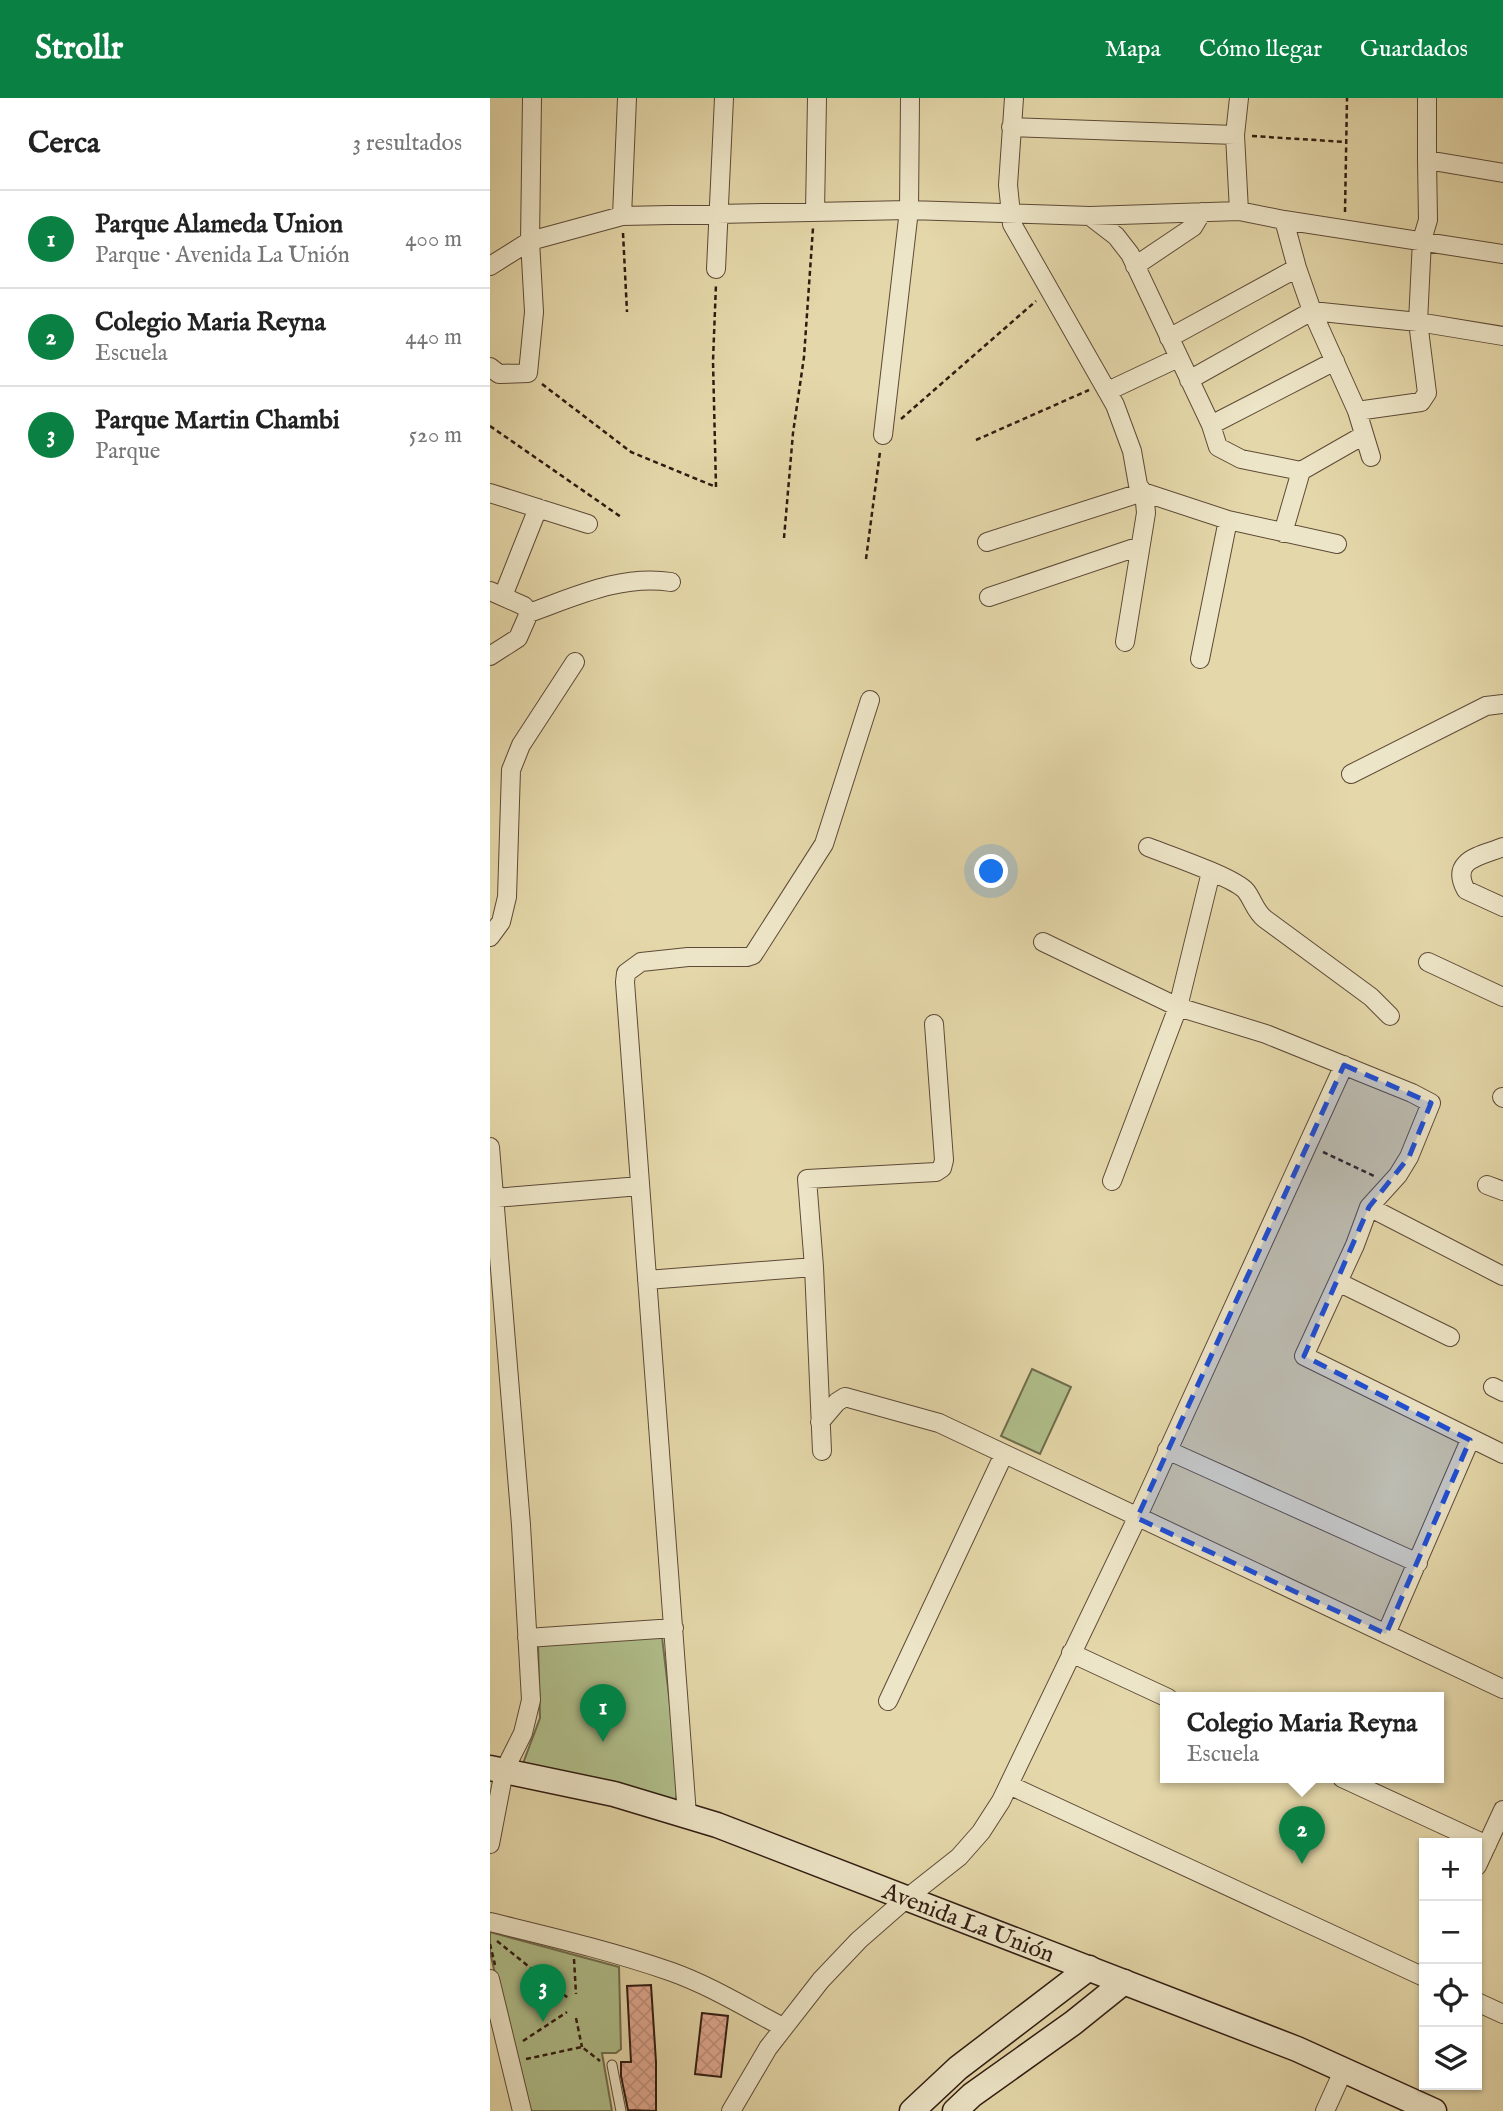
<!DOCTYPE html>
<html lang="es">
<meta charset="utf-8">
<style>
:root{--surface:#fff;--page:#f2f2f2;--text:#222;--muted:#767676;--line:#e0e0e0;--accent:#0b8043}
body{margin:0;font-family:"IM FELL English",serif;background:var(--page);color:var(--text)}
.controls{position:absolute;right:21px;bottom:21px;display:grid;overflow:hidden;border-radius:0px;box-shadow:0 2px 5px #0004}
.controls button{width:63px;height:63px;display:grid;place-items:center;padding:0;border:0;border-bottom:2px solid var(--line);background:var(--surface);color:var(--text);font:35px sans-serif}
.you{position:absolute;left:502px;top:774px;width:24px;height:24px;margin:-18px;border:5px solid #fff;border-radius:50%;background:#1a73e8;box-shadow:0 0 0 10px #1a73e833}
.badge{display:grid;place-items:center;width:46px;height:46px;border-radius:50%;background:var(--accent);color:#fff;font-size:23px;font-weight:700}
.pin{position:absolute;translate:-50% -58px;filter:drop-shadow(0 2px 4px #0008)}
.pin::after{content:'';position:absolute;top:37px;width:24px;height:21px;background:inherit;clip-path:polygon(0 0,100% 0,50% 100%)}
.popup{position:absolute;left:670px;top:1594px;width:284px;height:91px;box-sizing:border-box;display:grid;place-content:center;border-radius:0px;background:var(--surface);filter:drop-shadow(0 2px 5px #0005);font-size:23px;white-space:nowrap;color:var(--muted)}
.popup b{font-size:26px;color:var(--text)}
.popup::after{content:'';position:absolute;left:50%;top:100%;margin-left:-14px;border:14px solid transparent;border-top-color:var(--surface)}
.list{margin:0;padding:0;list-style:none}
h2{display:flex;justify-content:space-between;align-items:center;height:91px;margin:0;padding:0 28px;font-size:30px}
h2 small{font-size:23px;font-weight:400;color:var(--muted)}
.list li{display:grid;grid-template-columns:46px 1fr auto;gap:21px;align-items:center;box-sizing:border-box;height:98px;padding:0 28px;border-top:2px solid var(--line)}
.list b{display:block;font-size:26px;white-space:nowrap}
.list p{margin:0;font-size:23px;white-space:nowrap;color:var(--muted)}
.list em{font-size:23px;font-style:normal;color:var(--muted)}
.icon{flex:none;width:38px;height:38px;fill:none;stroke:currentColor;stroke-width:2;stroke-linecap:round;stroke-linejoin:round}
.map{position:relative;flex:none;width:1013px;height:2013px;overflow:hidden}
header{display:flex;align-items:center;gap:42px;box-sizing:border-box;height:98px;padding:0 35px;background:var(--accent);color:#fff}
header strong{font-size:33px}
nav{display:flex;gap:38px;margin-inline-start:auto;font-size:24px}
main{display:flex}
aside{flex:1;background:var(--surface)}
.map>svg:first-child{display:block}
</style>
<header>
<strong>Strollr</strong>
<nav><a>Mapa</a><a>Cómo llegar</a><a>Guardados</a></nav>
</header>
<main>
<aside>
<h2>Cerca<small>3 resultados</small></h2>
<ul class="list">
<li><span class="badge">1</span><div><b>Parque Alameda Union</b><p>Parque · Avenida La Unión</p></div><em>400 m</em></li>
<li><span class="badge">2</span><div><b>Colegio Maria Reyna</b><p>Escuela</p></div><em>440 m</em></li>
<li><span class="badge">3</span><div><b>Parque Martin Chambi</b><p>Parque</p></div><em>520 m</em></li>
</ul>
</aside>
<div class="map">
<svg width="1013" height="2013" viewBox="0 0 1013 2013">
<defs>
<pattern id="building-cross-hatch" width="8" height="8" patternUnits="userSpaceOnUse" patternTransform="scale(1.75)"><rect width="8" height="8" fill="#e2aa92"/><path d="M0 0l8 8M0 8l8-8" fill="none" stroke="#c2927d"/></pattern>
</defs>
<rect width="100%" height="100%" fill="#e4d7a9"/>
<filter id="stains"><feTurbulence type="fractalNoise" baseFrequency=".00286" numOctaves="4"/><feColorMatrix values="0 0 0 0 .2 0 0 0 0 .09 0 0 0 0 .02 0 0 0 .5 -.17"/></filter>
<radialGradient id="worn" r=".72"><stop offset=".6" stop-color="#630" stop-opacity="0"/><stop offset="1" stop-color="#630" stop-opacity=".3"/></radialGradient>
<!-- park -->
<path fill="#b0bf8b" stroke="#706d4e" stroke-width="2" d="M542 1271 581 1289 550 1356 511 1338Z
M172 1539 189 1683 185 1707 32 1668 50 1620 48 1545Z
M0 1834 129 1869 131 1951 126 1955H112L122 2013H37L0 1854Z"/>
<!-- building -->
<path fill="url(#building-cross-hatch)" stroke="#301b11" stroke-width="2" d="M161 1887 166 1964V2013L138 2012 131 1978V1964H141L137 1888Z
M212 1915 238 1918 231 1979 205 1976Z"/>
<g fill="none" stroke-linecap="round" stroke-linejoin="round">
<!-- lane casing -->
<g stroke="#5d4a37" stroke-width="11">
<path id="lane" d="M122 1967 131 2013"/>
</g>
<!-- street casing -->
<g stroke="#5d4a37" stroke-width="20">
<path id="street" d="M524 0 518 87 522 126 625 307 642 353 648 387 653 394 655 404 656 415 635 544
M937 0V62L1013 75
M521 29 745 37
M749 113 745 37 749 0
M325 114 327 0
M132 118 137 0
M600 118 626 138 640 156 721 327 728 349 751 361 811 373 874 337
M0 168 40 143 132 118 419 112 600 118 749 113 794 122 1013 156
M645 168 703 129 712 114
M807 170 822 213 867 313 881 359
M226 171 234 0
M679 240 807 170 794 122
M0 269 9 276 38 275 44 214 40 143 42 0
M699 282 822 213 928 224 1013 238
M618 293 688 260
M867 313 931 304 937 295 928 224 932 142 938 122 937 62
M721 327 845 263
M393 337 419 112 420 0
M0 395 98 426
M793 435 811 373
M497 444 653 394 738 422 847 446
M0 493 34 508 39 515 28 540 0 558
M13 498 48 410
M499 499 650 448
M39 515C84 499 132 476 181 484
M710 561 738 422
M861 676 996 608 1013 606
M658 749C678 757 744 779 756 793 763 802 765 813 775 821L881 899 900 918
M1013 749C992 758 959 761 976 792L1013 809
M0 839 11 824 17 799 21 672 31 647 85 564
M553 844 688 909 776 936 922 995 941 1005 919 1059 908 1077 879 1109 865 1147 814 1258 1013 1356
M938 864 1013 899
M1012 999 1013 1000
M0 1049 31 1427 41 1602 33 1635 14 1673 0 1746
M622 1083 688 909 721 774
M997 1087 1013 1093
M4 1100 150 1088
M879 1109 1013 1178
M157 1182 324 1169
M848 1184 960 1239
M1003 1289 1013 1294
M330 1324 347 1304 355 1299 449 1325 1013 1591
M677 1352 928 1465
M332 1353 324 1169 317 1081 446 1074 452 1070 454 1062 444 926
M896 1536 980 1342
M37 1540 184 1530
M581 1555 678 1600
M398 1603 514 1356
M852 1680 997 1747
M519 1687 934 1879
M197 1717 135 884 136 875 151 864 198 859H257L263 857 334 746 380 602
M987 1768 1013 1712
M0 1824C61 1839 122 1853 182 1874 221 1888 256 1910 293 1929
M0 1881 32 2013
M987 1904 1013 1916
M241 2013 278 1950 331 1882 369 1842 417 1800 469 1759 491 1734 511 1703 647 1420 854 967
M835 2013 854 1971"/>
</g>
<!-- secondary casing -->
<g stroke="#301b11" stroke-width="27">
<g id="secondary">
<path id="s1" d="M0 1670 124 1696 227 1727 807 1951 944 2013"/>
<path d="M422 2013 468 1970 599 1870"/>
<path d="M465 2013 482 1997 583 1925 634 1884"/>
</g>
</g>
<!-- path -->
<path stroke="#301b11" stroke-width="2.5" stroke-dasharray="5 3.5" stroke-linecap="butt" d="M762 38 856 44
M855 114 857 0
M133 135 137 214
M52 286 141 354 226 389 223 263 226 186
M411 321 546 203
M0 328 131 419
M486 342 599 292
M294 440 303 335 314 259 323 130
M376 461 390 354
M833 1054 884 1078
M7 1843 78 1900
M0 1846 5 1867
M84 1861 86 1896
M86 1920 92 1949
M33 1943 77 1914
M36 1961 92 1949 110 1963"/>
<!-- lane -->
<use href="#lane" stroke="#ede5c7" stroke-width="9"/>
<!-- street -->
<use href="#street" stroke="#ede5c7" stroke-width="18"/>
<!-- secondary -->
<use href="#secondary" stroke="#ede5c7" stroke-width="24"/>
</g>
<!-- marked area -->
<path fill="#1d4ed8" fill-opacity="0.2" stroke="#1d4ed8" stroke-width="5" stroke-dasharray="14 9" stroke-linejoin="round" d="M854 967 941 1005 919 1059 879 1109 814 1258 980 1342 896 1536 647 1420Z"/>
<g text-anchor="middle" stroke-width="7" stroke-linejoin="round" paint-order="stroke">
<!-- street labels -->
<g font-size="24" fill="#301b11" stroke="#ede5c7">
<text dy="8" stroke="none"><textPath href="#s1" startOffset="504">Avenida La Unión</textPath></text>
</g>
</g>
<rect width="100%" height="100%" filter="url(#stains)"/>
<rect width="100%" height="100%" fill="url(#worn)"/>
</svg>
<div class="controls">
<button>+</button>
<button>−</button>
<button><svg class="icon" aria-label="locate" viewBox="0 0 24 24"><circle cx="12" cy="12" r="6"/><path d="M12 2v4M12 18v4M2 12h4M18 12h4"/></svg></button>
<button><svg class="icon" aria-label="layers" viewBox="0 0 24 24"><path d="M12 4l9 5-9 5-9-5zM3 14l9 5 9-5"/></svg></button>
</div>
<div class="you"></div>
<div class="pin badge" style="left:113px;top:1644px">1</div>
<div class="pin badge" style="left:812px;top:1766px">2</div>
<div class="popup"><b>Colegio Maria Reyna</b>Escuela</div>
<div class="pin badge" style="left:53px;top:1924px">3</div>
</div>
</main>
